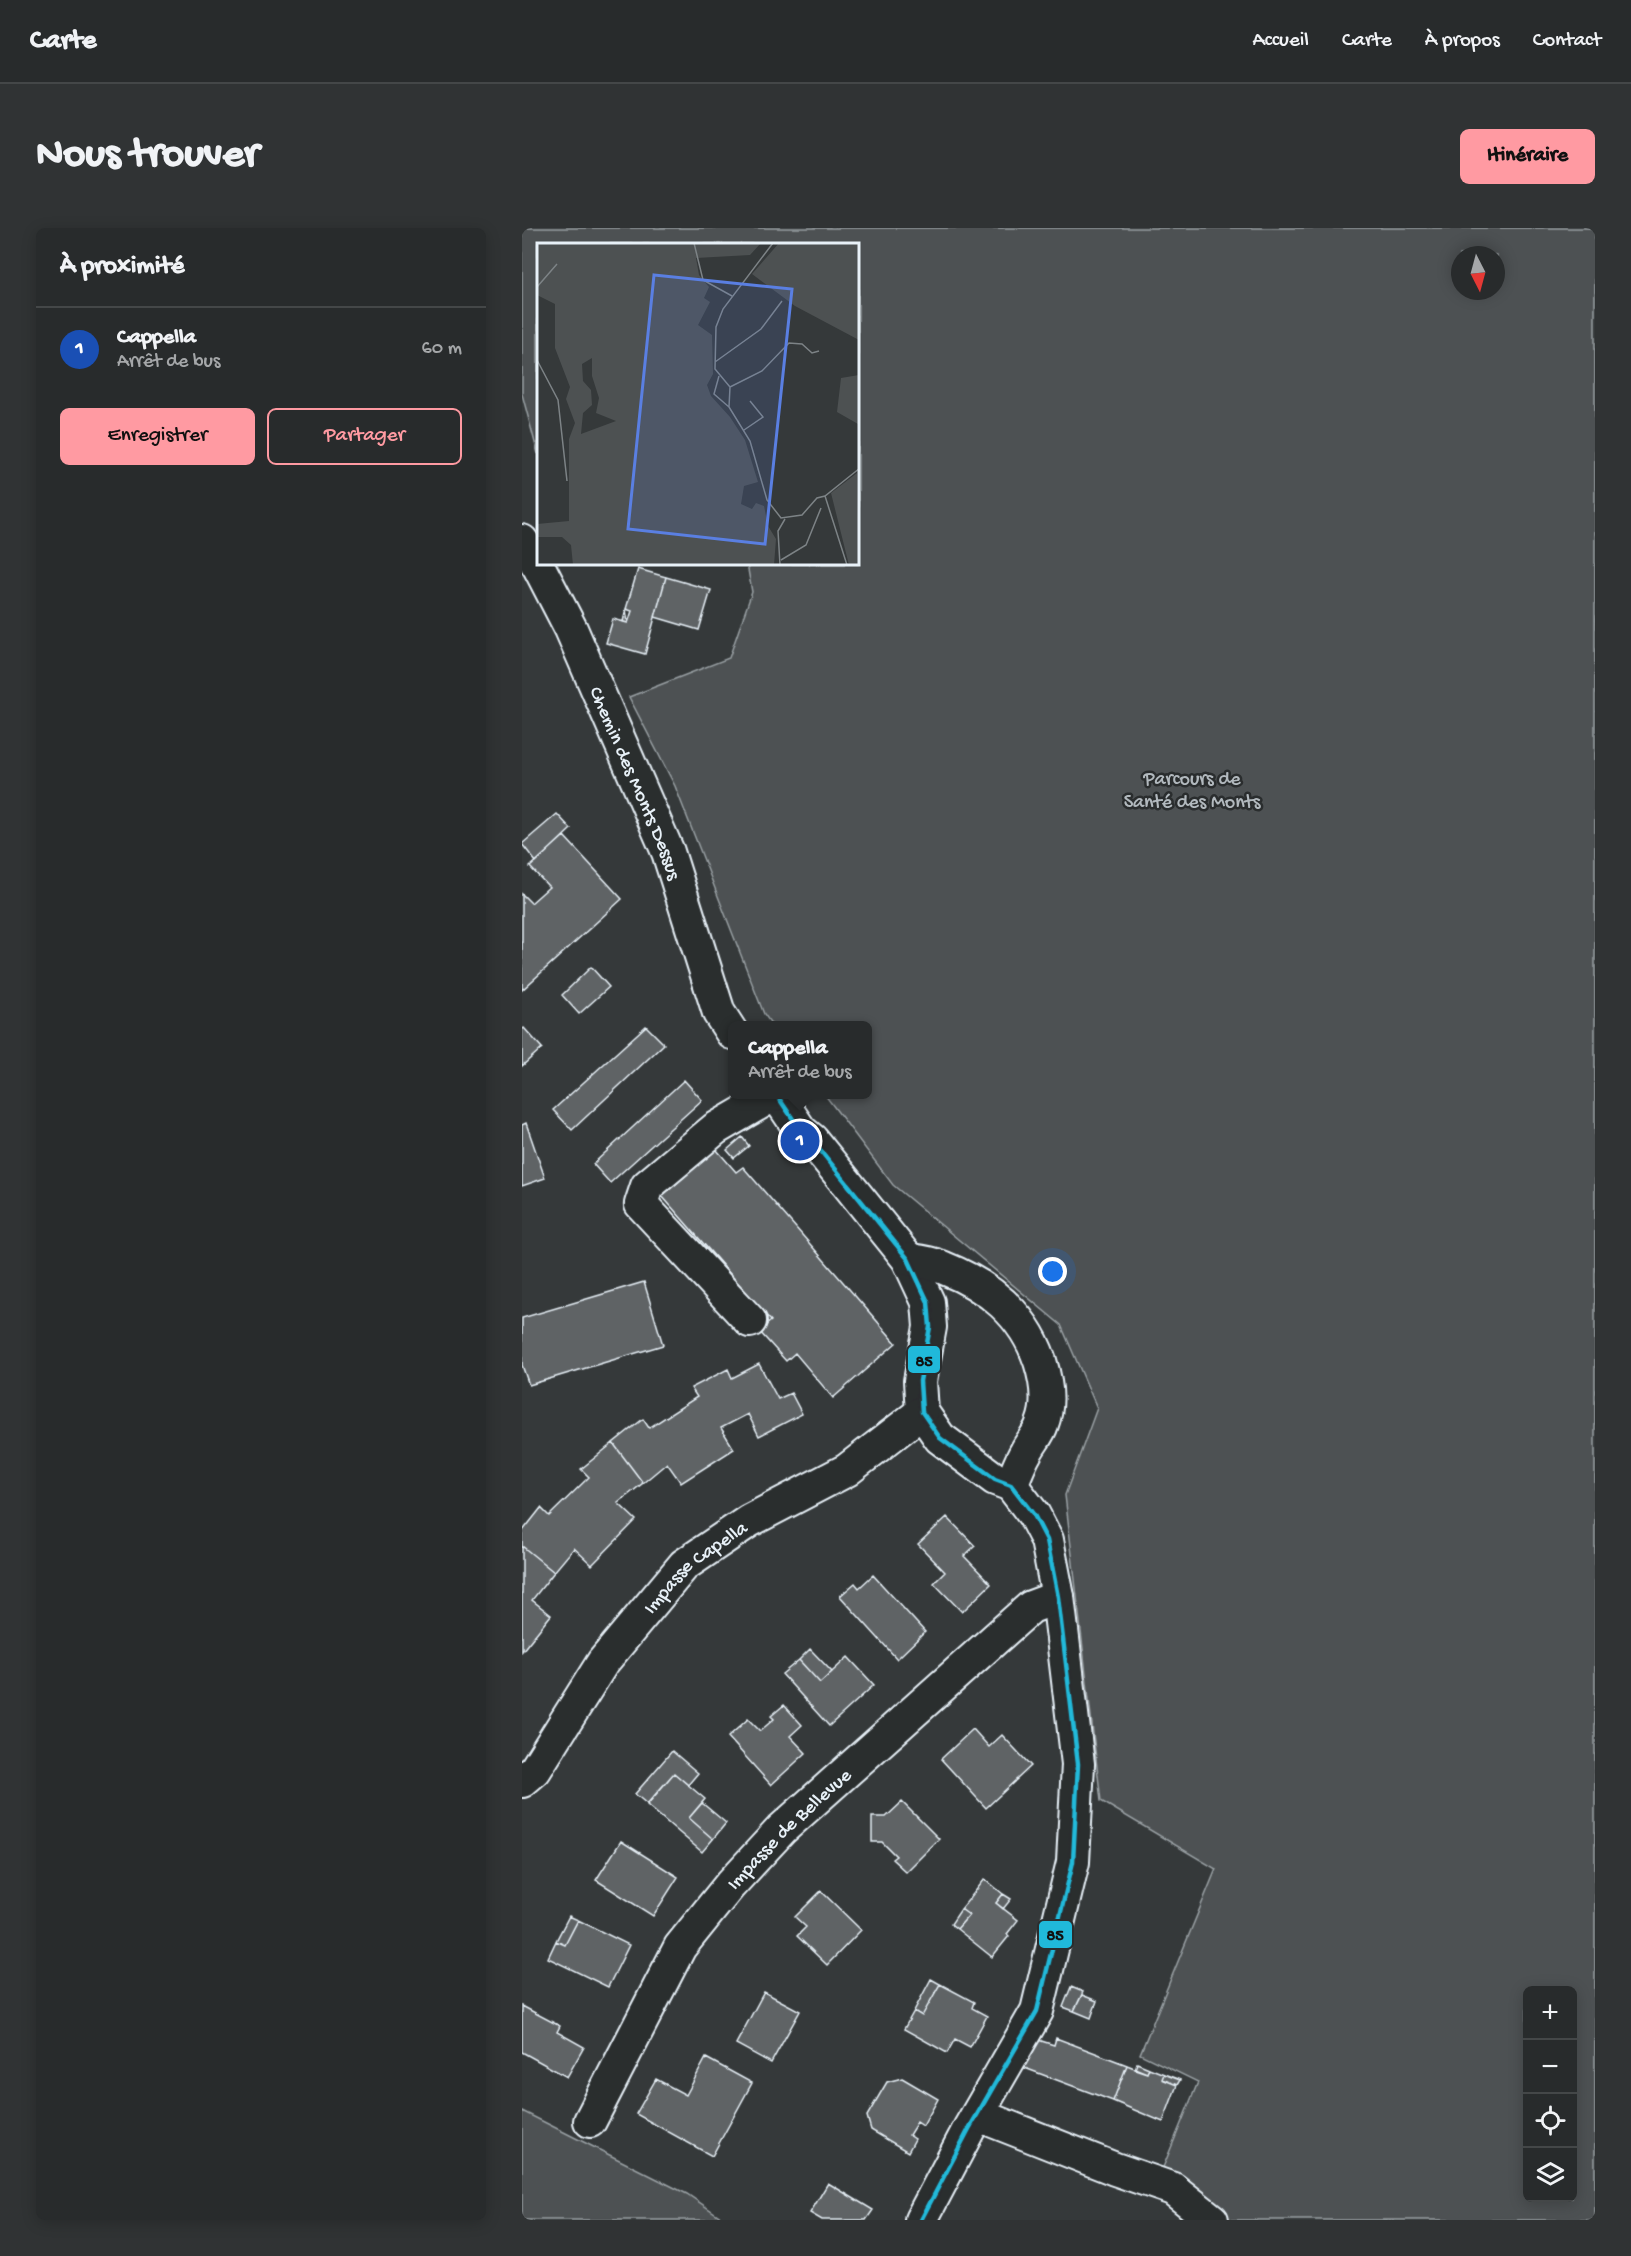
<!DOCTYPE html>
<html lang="fr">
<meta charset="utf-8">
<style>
:root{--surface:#282b2c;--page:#303334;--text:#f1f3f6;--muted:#a5a7a9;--line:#444748;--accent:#ff9aa2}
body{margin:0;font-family:"Gochi Hand",sans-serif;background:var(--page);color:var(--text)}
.controls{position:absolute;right:18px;bottom:18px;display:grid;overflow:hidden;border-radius:9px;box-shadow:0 3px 15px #0003}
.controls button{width:54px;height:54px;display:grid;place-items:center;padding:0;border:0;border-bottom:2px solid var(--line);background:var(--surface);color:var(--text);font:30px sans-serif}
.compass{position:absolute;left:929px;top:18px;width:54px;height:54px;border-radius:50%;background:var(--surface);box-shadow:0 3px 15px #0003;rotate:174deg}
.you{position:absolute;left:531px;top:1044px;width:21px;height:21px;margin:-15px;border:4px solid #fff;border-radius:50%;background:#1a73e8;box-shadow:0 0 0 9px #1a73e833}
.badge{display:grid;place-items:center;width:39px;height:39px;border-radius:50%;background:var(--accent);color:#fff;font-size:20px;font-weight:700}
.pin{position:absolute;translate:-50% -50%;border:3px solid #fff;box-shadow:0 2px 6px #0006}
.popup{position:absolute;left:206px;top:793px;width:144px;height:78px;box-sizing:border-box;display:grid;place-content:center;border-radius:9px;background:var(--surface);filter:drop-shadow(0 2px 4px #0005);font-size:20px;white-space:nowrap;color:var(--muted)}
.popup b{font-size:22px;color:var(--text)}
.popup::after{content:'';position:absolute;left:50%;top:100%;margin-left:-12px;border:12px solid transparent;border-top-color:var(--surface)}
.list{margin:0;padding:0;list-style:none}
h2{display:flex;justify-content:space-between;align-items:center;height:78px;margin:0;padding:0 24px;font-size:26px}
h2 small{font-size:20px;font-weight:400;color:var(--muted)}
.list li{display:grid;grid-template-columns:39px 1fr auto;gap:18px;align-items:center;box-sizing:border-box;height:84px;padding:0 24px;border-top:2px solid var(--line)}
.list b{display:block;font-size:22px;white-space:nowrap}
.list p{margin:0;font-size:20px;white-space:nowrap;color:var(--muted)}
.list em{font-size:20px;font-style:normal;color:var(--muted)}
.actions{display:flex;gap:12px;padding:18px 24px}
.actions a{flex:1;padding:14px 0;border:2px solid var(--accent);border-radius:9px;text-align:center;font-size:21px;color:var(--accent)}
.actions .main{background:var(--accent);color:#111}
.icon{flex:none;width:33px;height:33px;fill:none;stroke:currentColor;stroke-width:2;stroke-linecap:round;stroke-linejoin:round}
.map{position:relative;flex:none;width:1073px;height:1992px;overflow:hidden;border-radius:9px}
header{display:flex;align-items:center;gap:36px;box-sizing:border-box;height:84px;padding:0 30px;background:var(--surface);border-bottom:2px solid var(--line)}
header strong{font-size:28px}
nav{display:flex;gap:33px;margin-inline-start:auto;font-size:21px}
.intro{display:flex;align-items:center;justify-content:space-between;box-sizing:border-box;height:144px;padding:0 36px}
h1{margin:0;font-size:42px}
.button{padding:15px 27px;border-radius:9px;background:var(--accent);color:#111;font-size:21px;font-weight:700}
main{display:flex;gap:36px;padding:0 36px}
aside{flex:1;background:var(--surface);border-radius:9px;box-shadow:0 3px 15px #0003}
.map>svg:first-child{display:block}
</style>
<header>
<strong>Carte</strong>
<nav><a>Accueil</a><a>Carte</a><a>À propos</a><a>Contact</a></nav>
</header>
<div class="intro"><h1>Nous trouver</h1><a class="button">Itinéraire</a></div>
<main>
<aside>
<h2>À proximité<small></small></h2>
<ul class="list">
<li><span class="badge" style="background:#1a4fb4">1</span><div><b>Cappella</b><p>Arrêt de bus</p></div><em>60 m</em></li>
</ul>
<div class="actions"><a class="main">Enregistrer</a><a>Partager</a></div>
</aside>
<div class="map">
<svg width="1073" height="1992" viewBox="0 0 1073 1992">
<rect width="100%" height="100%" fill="#35393a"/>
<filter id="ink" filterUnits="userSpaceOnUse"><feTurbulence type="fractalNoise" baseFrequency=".0167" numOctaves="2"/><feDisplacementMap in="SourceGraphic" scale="12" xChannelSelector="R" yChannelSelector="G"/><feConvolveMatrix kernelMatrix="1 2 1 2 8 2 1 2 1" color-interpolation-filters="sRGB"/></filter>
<g filter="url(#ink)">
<!-- green -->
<path fill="#4d5152" stroke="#9aa1a5" stroke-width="1.5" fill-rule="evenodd" d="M0 0H1073V1992H701L640 1942 676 1854 618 1826 694 1641 579 1573 543 1267 575 1180 539 1097 371 957 303 867 346 866V798L250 797 242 786 153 558 107 469 207 430 230 364 225 336H336V16H16V226L0 166ZM938 27H974V63H938ZM1005 1762H1050V1970H1005Z
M0 1883 165 1966 203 1992H0Z"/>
<!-- building -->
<path fill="#5f6365" stroke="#e8f1f8" stroke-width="1.5" d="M116 341 144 349 123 426 84 415 91 391 106 395 110 383 104 381Z
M144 349 189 362 177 402 133 389Z
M104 381 106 395 101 394Z
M35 586 49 601 14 634 0 616Z
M42 608 100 671 0 762V666L9 675 27 659 8 639Z
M69 739 87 759 57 786 40 767Z
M124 798 142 816 50 902 31 882Z
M2 800 20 820 0 838V802Z
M162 852 180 872 88 955 71 936Z
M4 895 23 950 0 958V897Z
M220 909 227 918 212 930 205 922Z
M194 921 214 944 221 939 374 1115 311 1170 273 1125 264 1133 237 1103 249 1093 140 968Z
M122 1054 141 1117 7 1157 0 1137V1090Z
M237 1136 256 1171 269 1165 280 1186 237 1208 226 1186 199 1200 212 1221 159 1255 145 1235 121 1255 91 1215 121 1191 127 1200 175 1169 169 1160 206 1141 210 1150Z
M91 1215 121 1255 96 1275 114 1292 70 1337 52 1320 32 1344 0 1318V1304L19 1280 27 1288 67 1249 59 1241Z
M425 1289 453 1318 442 1328 469 1356 440 1384 412 1355 423 1344 396 1316Z
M0 1318 32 1344 10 1372 29 1387 0 1423Z
M351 1347 403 1404 375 1431 318 1368 333 1355 337 1360Z
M288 1421 310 1444 298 1455 277 1432Z
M326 1429 352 1457 307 1498 260 1446 277 1432 298 1455Z
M262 1477 280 1497 268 1508 284 1525 249 1557 206 1509 226 1491 238 1503 252 1491 249 1488Z
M451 1501 467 1519 480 1507 509 1538 464 1580 419 1531Z
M150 1523 176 1545 166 1557 152 1545 125 1576 113 1566Z
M152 1545 183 1571 167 1590 191 1611 180 1624 125 1577Z
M380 1574 417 1611 384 1644 370 1631 374 1628 360 1614H350V1589H364Z
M180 1575 204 1595 191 1611 167 1590Z
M99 1613 156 1649 131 1688 74 1652Z
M463 1651 481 1666 474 1675 496 1692 485 1706 487 1708 470 1729 435 1701 447 1687 439 1681Z
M299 1663 339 1702 305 1737 275 1708 284 1699 273 1689Z
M481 1666 489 1671 481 1681 474 1675Z
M439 1681 447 1687 435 1701 429 1696Z
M47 1688 56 1692 43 1717 34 1713Z
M56 1692 107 1717 86 1759 26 1730 34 1713 43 1717Z
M409 1751 418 1756 400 1788 392 1783Z
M418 1756 452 1774 450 1780 465 1788 448 1819 433 1811 425 1825 382 1801 392 1783 400 1788Z
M549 1759 561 1764 552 1783 541 1779Z
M242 1764 278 1783 249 1835 214 1816Z
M560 1767 575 1773 569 1790 552 1783Z
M0 1778 38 1798 35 1804 62 1819 45 1849 0 1824Z
M510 1810 532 1817 534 1810 605 1837 591 1873 500 1839Z
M184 1830 230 1855 190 1928 114 1886 134 1851 164 1867Z
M615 1835 627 1840 625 1845 613 1841Z
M605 1837 625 1845 627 1840 642 1846 640 1851 655 1857 641 1894 591 1873Z
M642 1846 658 1852 655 1857 640 1851Z
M380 1850 416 1871 401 1898 395 1894 387 1907 393 1911 386 1924 349 1902 345 1888 365 1854Z
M306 1955 351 1982 344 1992H300L288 1985Z"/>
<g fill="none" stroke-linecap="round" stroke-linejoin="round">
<!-- minor casing -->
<g stroke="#e8f1f8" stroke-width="36">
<g id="minor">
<path id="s1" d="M0 313 17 339 49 401 146 624 197 785 210 805"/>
<path d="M254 866 279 903 290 912 386 1031 406 1074 408 1099 398 1153 400 1184 418 1210 473 1251 489 1257 512 1287 525 1312 536 1369 556 1536 551 1634 515 1783 448 1899 399 1992"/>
<path d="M386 1031C398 1034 411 1035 422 1040 467 1058 502 1086 518 1133 524 1152 528 1176 520 1196 517 1206 509 1214 504 1224 498 1234 494 1246 489 1257"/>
<path d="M228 1093 119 976 125 958 193 901 253 866"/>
<path id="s2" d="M0 1553 13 1542 81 1434 162 1337 227 1293 325 1242 400 1184"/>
<path d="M456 1887 593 1941 651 1961 690 1992"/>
<path id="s3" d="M68 1893 158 1719 208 1657 260 1601 509 1379 536 1369"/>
</g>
</g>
<!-- minor -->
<use href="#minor" stroke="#2a2d2e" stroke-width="32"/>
<!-- bus-1 casing -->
<g stroke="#2a2d2e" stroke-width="9">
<path id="bus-1" d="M254 866 279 903 290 912 386 1031 406 1074 408 1099 398 1153 400 1184 418 1210 473 1251 489 1257 512 1287 525 1312 536 1369 556 1536 551 1634 515 1783 448 1899 399 1992"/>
</g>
<!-- bus-1 -->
<use href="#bus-1" stroke="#20b9da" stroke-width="4.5"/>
</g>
</g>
<g text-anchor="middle" stroke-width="5" stroke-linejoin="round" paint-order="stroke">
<!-- park labels -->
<g font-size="20" fill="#b2b9be" stroke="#2a2d2e">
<text x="670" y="556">Parcours de<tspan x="670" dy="23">Santé des Monts</tspan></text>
</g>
<!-- street labels -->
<g font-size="20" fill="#e8f1f8" stroke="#2a2d2e">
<text dy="7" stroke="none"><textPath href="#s1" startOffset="268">Chemin des Monts Dessus</textPath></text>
<text dy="7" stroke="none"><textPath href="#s2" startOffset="278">Impasse Capella</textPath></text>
<text dy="7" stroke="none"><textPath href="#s3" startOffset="357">Impasse de Bellevue</textPath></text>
</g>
</g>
<!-- overview -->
<g transform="translate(15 15)">
<rect width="322" height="322" fill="#35393a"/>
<path d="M0 0H224L213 12 159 15 162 32 172 44 167 55 173 59 161 82 175 92 176 131 170 142 174 153 193 174 208 197 221 239 207 243 204 261 215 266 219 260 227 263 231 283 239 296 237 322H36L34 302 25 294H0V281L32 278V196L38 180 29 156 33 144 18 105V61L0 52ZM55 115V133L62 155 59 170 79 178 44 191 46 170 55 162 54 147 46 138 45 121ZM242 0H322V97L258 63 215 31ZM322 132 323 180 321 181 300 169 304 135ZM320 230 322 322H312L294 250Z" fill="#4d5152" fill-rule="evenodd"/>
<path fill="none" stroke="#7d8386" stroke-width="1.5" d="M157 0 166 37 195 53M236 0 186 66 179 84 178 126 193 144 192 164 213 198 230 257 244 275 265 272 280 255 288 253 323 225M0 44 20 21M0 117 21 157 30 238M178 119 224 86 245 58M182 133 177 151 192 164M193 144 225 128 252 100 265 101 275 110 282 108M207 187 226 174 213 158M288 253 310 322M244 317 269 302 284 265M243 322 241 288 248 276"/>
<path fill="#5a7fe2" fill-opacity="0.15" stroke="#5a7fe2" stroke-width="3" d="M117 32 255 46 228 301 91 286Z"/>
<rect width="322" height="322" fill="none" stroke="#e8f1f8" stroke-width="3"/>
</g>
<g stroke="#2a2d2e" stroke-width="2">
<rect x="385" y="1117" width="34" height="29" rx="6" fill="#20b9da"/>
<rect x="516" y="1692" width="35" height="29" rx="6" fill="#20b9da"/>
</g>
<g font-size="16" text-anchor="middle" font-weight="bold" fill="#111">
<text x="402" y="1138">85</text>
<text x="533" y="1712">85</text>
</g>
</svg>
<div class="controls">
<button>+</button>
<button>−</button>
<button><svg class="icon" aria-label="locate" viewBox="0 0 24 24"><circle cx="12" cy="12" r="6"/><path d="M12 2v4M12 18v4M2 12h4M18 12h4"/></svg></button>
<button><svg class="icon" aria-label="layers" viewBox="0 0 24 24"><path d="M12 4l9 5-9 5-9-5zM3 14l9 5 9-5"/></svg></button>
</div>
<svg class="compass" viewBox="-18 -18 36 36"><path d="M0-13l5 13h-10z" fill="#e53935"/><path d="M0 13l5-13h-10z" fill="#a5a7a9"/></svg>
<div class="you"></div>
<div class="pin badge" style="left:278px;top:913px;background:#1a4fb4">1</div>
<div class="popup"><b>Cappella</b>Arrêt de bus</div>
</div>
</main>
